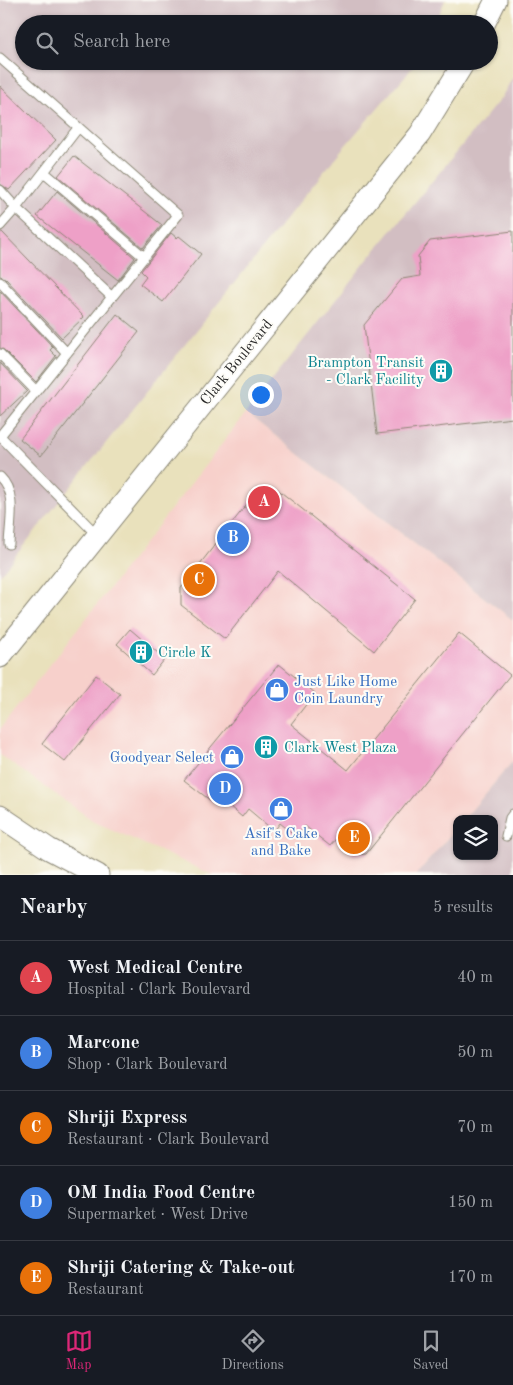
<!DOCTYPE html>
<meta charset="utf-8">
<style>
:root{--surface:#171b24;--page:#20242c;--text:#f1f3f6;--muted:#9ea1a6;--line:#363941;--accent:#db2777}
body{margin:0;font-family:"Old Standard TT",serif;background:var(--page);color:var(--text)}
.controls{position:absolute;right:15px;bottom:15px;display:grid;overflow:hidden;border-radius:10px;box-shadow:0 1px 4px #0004}
.controls button{width:45px;height:45px;display:grid;place-items:center;padding:0;border:0;border-bottom:1px solid var(--line);background:var(--surface);color:var(--text);font:25px sans-serif}
.you{position:absolute;left:260px;top:394px;width:18px;height:18px;margin:-12px;border:4px solid #fff;border-radius:50%;background:#1a73e8;box-shadow:0 0 0 8px #1a73e833}
.badge{display:grid;place-items:center;width:32px;height:32px;border-radius:50%;background:var(--accent);color:#fff;font-size:16px;font-weight:700}
.pin{position:absolute;translate:-50% -50%;border:2px solid #fff;box-shadow:0 1px 5px #0006}
.list{margin:0;padding:0;list-style:none}
h2{display:flex;justify-content:space-between;align-items:center;height:65px;margin:0;padding:0 20px;font-size:21px}
h2 small{font-size:16px;font-weight:400;color:var(--muted)}
.list li{display:grid;grid-template-columns:32px 1fr auto;gap:15px;align-items:center;box-sizing:border-box;height:75px;padding:0 20px;border-top:1px solid var(--line)}
.list b{display:block;font-size:19px;white-space:nowrap}
.list p{margin:0;font-size:16px;white-space:nowrap;color:var(--muted)}
.list em{font-size:16px;font-style:normal;color:var(--muted)}
.icon{flex:none;width:28px;height:28px;fill:none;stroke:currentColor;stroke-width:2;stroke-linecap:round;stroke-linejoin:round}
.map{position:relative;flex:none;width:513px;height:875px;overflow:hidden}
.search{position:absolute;background:var(--surface);box-shadow:0 1px 4px #0004;left:15px;right:15px;top:15px;height:55px;display:flex;align-items:center;gap:12px;box-sizing:border-box;padding:0 18px;border-radius:28px;color:var(--muted);font-size:19px}
.sheet{height:440px;background:var(--surface)}
nav{display:flex;justify-content:space-around;align-items:center;box-sizing:border-box;height:70px;border-top:1px solid var(--line);background:var(--surface);font-size:14px;color:var(--muted)}
nav a{display:grid;justify-items:center;gap:2px}
nav .on{color:var(--accent)}
.map>svg:first-child{display:block}
</style>
<div class="map">
<svg width="513" height="875" viewBox="0 0 513 875">
<rect width="100%" height="100%" fill="#fdfcf7"/>
<filter id="ink" filterUnits="userSpaceOnUse"><feTurbulence type="fractalNoise" baseFrequency=".02" numOctaves="2"/><feDisplacementMap in="SourceGraphic" scale="10" xChannelSelector="R" yChannelSelector="G"/><feConvolveMatrix kernelMatrix="1 2 1 2 8 2 1 2 1" color-interpolation-filters="sRGB"/></filter>
<filter id="wash" filterUnits="userSpaceOnUse"><feTurbulence type="fractalNoise" baseFrequency=".0096" numOctaves="4" result="noise"/><feDisplacementMap in="SourceGraphic" scale="20" xChannelSelector="R" yChannelSelector="G"/><feGaussianBlur stdDeviation="1.12" result="paint"/><feColorMatrix in="noise" values="0 0 0 0 0 0 0 0 0 0 0 0 0 0 0 0 0 1.4 0 .05"/><feComposite in="paint" operator="in"/></filter>
<g filter="url(#wash)">
<rect width="100%" height="100%" fill="#e9e1bc"/>
<!-- built -->
<path fill="#f7d0cb" d="M246 413 513 620V761L464 819H457V827L416 875H213L95 822 0 755V729Z"/>
<!-- industrial -->
<path fill="#d2bec2" d="M0 0H445L435 24H24V61H418L338 154 0 575Z
M513 77V620L246 413 368 259 501 98Z
M513 761V875H416L457 827V856H494V819H464Z"/>
<g id="blocks">
<!-- building -->
<path fill="#eea0c7" d="M0 86 56 140 9 190 0 184Z
M74 156 162 225 143 248 58 176Z
M57 191 135 258 118 280 37 216Z
M513 231V418L377 434 364 325 402 279 420 276 418 256 430 241Z
M0 232H2L84 317 62 338 5 278 0 276Z
M171 233 177 238 179 236 201 254 163 302 140 284 146 276 141 271Z
M0 291 53 347 50 350 56 356 36 382 4 350 0 348Z
M117 314 139 332 41 456 20 439Z
M0 363 27 391 0 416Z
M277 489 415 599 374 651 278 571 225 639 181 605V588L258 490Z
M130 629 165 659 152 675 117 644Z
M459 633 510 675 366 854 353 855 336 839 330 846 305 826 296 836 280 823 274 831 248 809 242 817 216 795 211 801 184 780 279 664 315 693 291 724 348 770Z
M96 675 120 694 65 762 42 744Z"/>
</g>
</g>
<g filter="url(#ink)">
<use href="#blocks" fill-opacity="0" stroke="#8a8674" stroke-width="1"/>
<g fill="none" stroke-linecap="round" stroke-linejoin="round">
<!-- service casing -->
<g stroke="#8a8674" stroke-width="11">
<path id="service" d="M0 58 178 215 0 436
M44 172 144 257
M0 190 16 208 112 297
M0 226 16 208 78 128
M0 282 67 353
M0 354 36 391
M0 436 98 536
M0 477C17 493 10 522 9 544
M506 836 510 818 513 814"/>
</g>
<!-- tertiary casing -->
<g stroke="#8a8674" stroke-width="23">
<path id="tertiary" d="M484 24 496 0
M0 657 420 134 465 61
M0 816 49 849 98 875"/>
</g>
<!-- service -->
<use href="#service" stroke="#fff" stroke-width="9"/>
<!-- tertiary -->
<use href="#tertiary" stroke="#fff" stroke-width="21"/>
</g>
</g>
<!-- icons -->
<defs>
<g id="building-disc" transform="scale(1.25)"><circle r="9.5" fill="#0f9aa8" stroke="#fdfcf7"/><path d="M-4-6H4V6H1V3H-1V6H-4ZM-2.5-4.3h1.7v1.8h-1.7ZM.8-4.3h1.7v1.8H.8ZM-2.5-1h1.7V.8h-1.7ZM.8-1h1.7V.8H.8Z" fill="#fff"/></g>
<g id="shop-disc" transform="scale(1.25)"><circle r="9.5" fill="#3f7fe0" stroke="#fdfcf7"/><path d="M-5-2.5h2.3a2.7 3.5 0 0 1 5.4 0H5L5.5 6h-11ZM-1.5-2.5h3a1.5 2.3 0 0 0-3 0Z" fill="#fff"/></g>
</defs>
<g fill-rule="evenodd">
<use href="#building-disc" x="441" y="371"/>
<use href="#building-disc" x="141" y="652"/>
<use href="#shop-disc" x="277" y="690"/>
<use href="#building-disc" x="266" y="747"/>
<use href="#shop-disc" x="232" y="757"/>
<use href="#shop-disc" x="281" y="809"/>
</g>
<g text-anchor="middle" stroke-width="4" stroke-linejoin="round" paint-order="stroke">
<!-- street labels -->
<g font-size="15" fill="#2b2b2b" stroke="#fdfcf7">
<text transform="translate(236 362) rotate(-51)" y="5">Clark Boulevard</text>
</g>
<!-- culture labels -->
<g font-size="15" fill="#0d838f" stroke="#fdfcf7" text-anchor="start">
<text x="424" y="367" text-anchor="end">Brampton Transit<tspan x="424" dy="17">- Clark Facility</tspan></text>
<text x="158" y="657">Circle K</text>
<text x="284" y="752">Clark West Plaza</text>
</g>
<!-- shop labels -->
<g font-size="15" fill="#366cbe" stroke="#fdfcf7" text-anchor="start">
<text x="294" y="686">Just Like Home<tspan x="294" dy="17">Coin Laundry</tspan></text>
<text x="214" y="762" text-anchor="end">Goodyear Select</text>
<text x="281" y="838" text-anchor="middle">Asif's Cake<tspan x="281" dy="17">and Bake</tspan></text>
</g>
</g>
</svg>
<div class="controls">
<button><svg class="icon" aria-label="layers" viewBox="0 0 24 24"><path d="M12 4l9 5-9 5-9-5zM3 14l9 5 9-5"/></svg></button>
</div>
<div class="you"></div>
<div class="pin badge" style="left:264px;top:502px;background:#e0444e">A</div>
<div class="pin badge" style="left:233px;top:538px;background:#3f7fe0">B</div>
<div class="pin badge" style="left:199px;top:580px;background:#e8710a">C</div>
<div class="pin badge" style="left:225px;top:789px;background:#3f7fe0">D</div>
<div class="pin badge" style="left:354px;top:838px;background:#e8710a">E</div>
<div class="search"><svg class="icon" aria-label="search" viewBox="0 0 24 24"><circle cx="10" cy="10" r="6"/><path d="M15 15l6 6"/></svg>Search here</div>
</div>
<section class="sheet">
<h2>Nearby<small>5 results</small></h2>
<ul class="list">
<li><span class="badge" style="background:#e0444e">A</span><div><b>West Medical Centre</b><p>Hospital · Clark Boulevard</p></div><em>40 m</em></li>
<li><span class="badge" style="background:#3f7fe0">B</span><div><b>Marcone</b><p>Shop · Clark Boulevard</p></div><em>50 m</em></li>
<li><span class="badge" style="background:#e8710a">C</span><div><b>Shriji Express</b><p>Restaurant · Clark Boulevard</p></div><em>70 m</em></li>
<li><span class="badge" style="background:#3f7fe0">D</span><div><b>OM India Food Centre</b><p>Supermarket · West Drive</p></div><em>150 m</em></li>
<li><span class="badge" style="background:#e8710a">E</span><div><b>Shriji Catering &amp; Take-out</b><p>Restaurant</p></div><em>170 m</em></li>
</ul>
</section>
<nav>
<a class="on"><svg class="icon" aria-label="map" viewBox="0 0 24 24"><path d="M3 6l6-2 6 2 6-2v14l-6 2-6-2-6 2zM9 4v14M15 6v14"/></svg>Map</a>
<a><svg class="icon" aria-label="directions" viewBox="0 0 24 24"><path d="M12 3l9 9-9 9-9-9zM9 14v-3h6M13 9l2 2-2 2"/></svg>Directions</a>
<a><svg class="icon" aria-label="saved" viewBox="0 0 24 24"><path d="M7 4h10v16l-5-4-5 4z"/></svg>Saved</a>
</nav>
